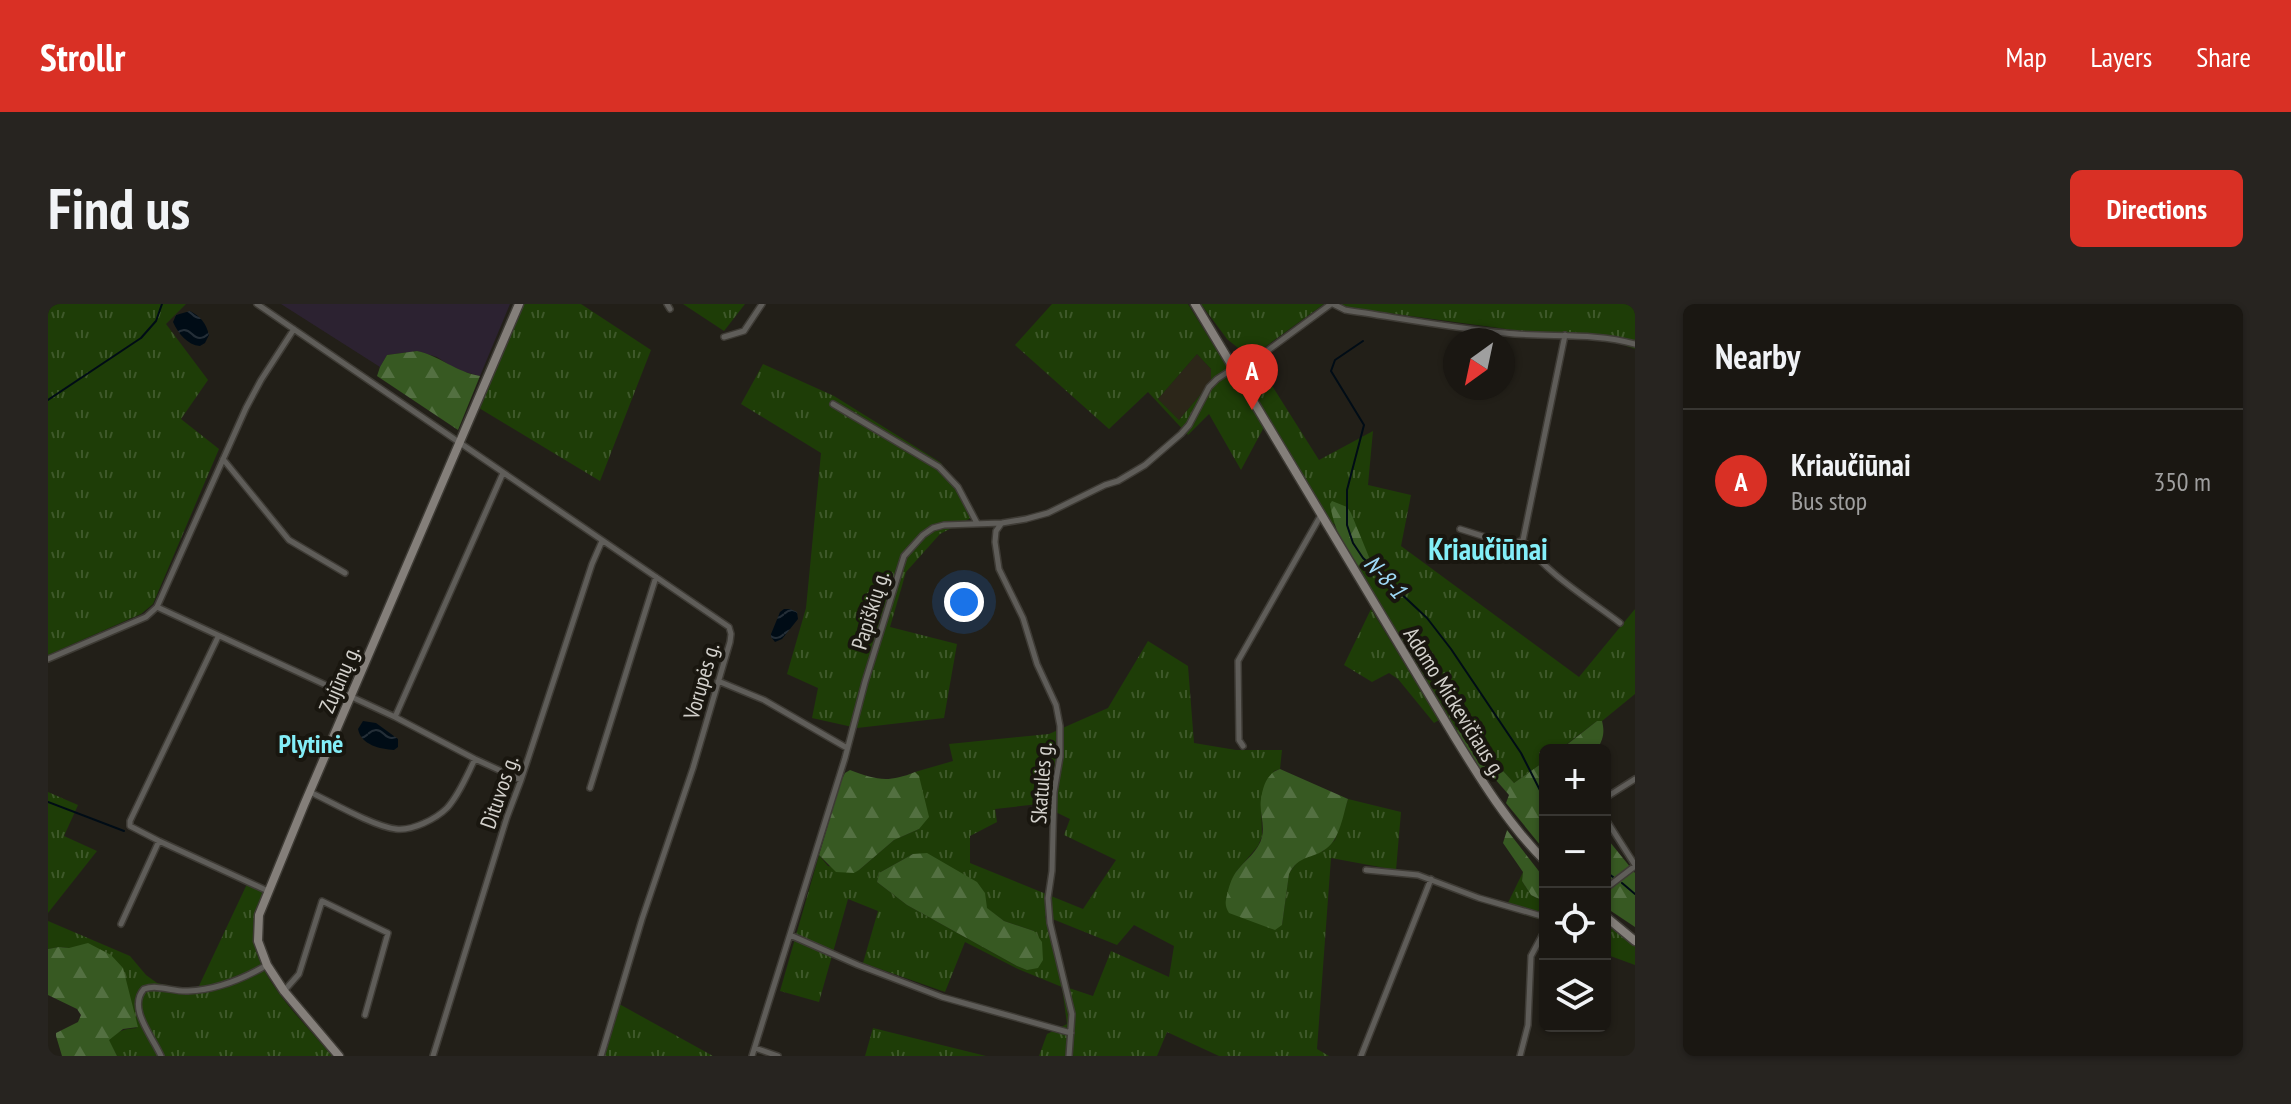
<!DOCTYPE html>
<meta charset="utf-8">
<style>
:root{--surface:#1a1712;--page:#272420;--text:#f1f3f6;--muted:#9f9f9f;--line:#383632;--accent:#d93025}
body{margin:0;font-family:"PT Sans Narrow",sans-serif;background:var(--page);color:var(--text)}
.controls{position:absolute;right:24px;bottom:24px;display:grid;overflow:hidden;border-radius:12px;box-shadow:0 2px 6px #0004}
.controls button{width:72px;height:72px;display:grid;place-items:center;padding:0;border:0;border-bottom:2px solid var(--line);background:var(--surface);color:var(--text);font:40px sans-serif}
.compass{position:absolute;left:1395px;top:24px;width:72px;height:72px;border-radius:50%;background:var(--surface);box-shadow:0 2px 6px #0004;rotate:213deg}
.you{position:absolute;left:916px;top:298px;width:28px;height:28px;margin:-20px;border:6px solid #fff;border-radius:50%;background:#1a73e8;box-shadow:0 0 0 12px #1a73e833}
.badge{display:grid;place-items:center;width:52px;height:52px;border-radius:50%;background:var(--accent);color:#fff;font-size:26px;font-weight:700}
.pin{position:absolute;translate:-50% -66px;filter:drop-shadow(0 2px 4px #0008)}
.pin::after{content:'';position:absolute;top:42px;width:28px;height:24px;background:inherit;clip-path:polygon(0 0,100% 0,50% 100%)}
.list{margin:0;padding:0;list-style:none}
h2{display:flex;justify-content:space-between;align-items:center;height:104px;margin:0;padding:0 32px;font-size:34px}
h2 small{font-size:26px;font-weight:400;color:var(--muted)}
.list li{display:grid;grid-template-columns:52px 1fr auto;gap:24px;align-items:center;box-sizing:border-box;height:144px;padding:0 32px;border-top:2px solid var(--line)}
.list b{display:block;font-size:30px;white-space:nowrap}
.list p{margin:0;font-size:26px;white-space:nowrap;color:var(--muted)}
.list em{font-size:26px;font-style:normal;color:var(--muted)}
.icon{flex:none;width:44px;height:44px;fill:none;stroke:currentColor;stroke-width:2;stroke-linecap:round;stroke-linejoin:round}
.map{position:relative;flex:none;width:1587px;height:752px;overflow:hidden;border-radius:12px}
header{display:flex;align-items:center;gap:48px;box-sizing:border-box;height:112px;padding:0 40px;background:var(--accent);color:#fff}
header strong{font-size:38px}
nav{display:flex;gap:44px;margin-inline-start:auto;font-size:28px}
.intro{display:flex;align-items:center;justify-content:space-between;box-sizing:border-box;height:192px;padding:0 48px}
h1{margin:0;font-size:56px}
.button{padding:20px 36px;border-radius:12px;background:var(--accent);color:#fff;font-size:28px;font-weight:700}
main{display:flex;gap:48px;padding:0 48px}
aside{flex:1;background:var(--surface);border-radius:12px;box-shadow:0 2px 6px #0004}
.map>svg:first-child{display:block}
</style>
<header>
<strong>Strollr</strong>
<nav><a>Map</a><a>Layers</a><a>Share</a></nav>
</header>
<div class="intro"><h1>Find us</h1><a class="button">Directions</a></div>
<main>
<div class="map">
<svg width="1587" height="752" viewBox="0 0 1587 752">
<defs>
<pattern id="grass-tufts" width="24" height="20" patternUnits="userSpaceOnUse" patternTransform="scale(2)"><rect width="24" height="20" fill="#1e3d07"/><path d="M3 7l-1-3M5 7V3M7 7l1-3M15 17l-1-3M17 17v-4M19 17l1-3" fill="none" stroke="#3e582a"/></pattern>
<pattern id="forest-firs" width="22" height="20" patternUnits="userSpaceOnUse" patternTransform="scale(2)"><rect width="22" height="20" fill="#375922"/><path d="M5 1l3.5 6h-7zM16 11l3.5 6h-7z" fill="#537041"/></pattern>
<pattern id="water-waves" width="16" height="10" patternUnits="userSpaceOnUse" patternTransform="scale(2)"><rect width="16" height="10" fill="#000c16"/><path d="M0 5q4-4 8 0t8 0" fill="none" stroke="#242e37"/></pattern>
</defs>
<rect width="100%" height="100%" fill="#221f18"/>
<!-- built -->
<path fill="#2c2619" d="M1149 50 1163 65V78L1131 116 1110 95Z"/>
<!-- industrial -->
<path fill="#2c2231" d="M233 0H462L432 72 409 66 389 53 369 47 339 51 332 63Z"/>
<!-- grass -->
<path fill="url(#grass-tufts)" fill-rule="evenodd" d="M0 0H138L118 20 160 76 133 115 171 145 105 300 93 310 0 351Z
M475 0H533L603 46 552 177 431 104Z
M635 0H697L676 27Z
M1004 0H1140L1216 123 1193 166 1161 110 1140 131 1100 88 1061 125 967 41ZM1149 50 1163 65V78L1131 116 1110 95Z
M1153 0H1276L1206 51 1200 52 1179 35Z
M1293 0H1587V45L1567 38V32L1473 27 1296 3Z
M715 60 786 92 892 158 914 185 923 214 892 230 858 268 842 323 909 340 896 414 809 424 764 414 770 384 739 370 758 304 773 149 693 100Z
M1211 61 1271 156 1325 127 1320 181 1363 191 1353 242 1531 373 1587 305V390L1554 417H1549L1511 446H1497V457L1466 479 1446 457 1424 422 1420 418 1407 428 1287 230 1200 80 1201 70ZM1285 219 1314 239 1323 258 1305 257Z
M1323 305 1391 416 1386 419 1350 375 1341 369 1324 378 1296 361Z
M1100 337 1140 362 1146 439 1188 446H1234L1232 465 1226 467 1213 497 1214 532 1210 542 1188 568 1234 621 1241 569 1251 556 1275 547 1287 536 1300 495 1353 508 1348 566 1283 554 1269 745 1281 752H1171L1119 728 1109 752H991L999 730 1019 720 1014 683 970 665 917 638 897 688 815 659 830 607 800 595 771 698 732 687 771 551 780 562 811 566 846 536 871 525V472L867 468 905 457 901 440 1001 430 1060 404ZM991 500 1022 515 1016 531 1068 556 1035 605 922 559V532L949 518 947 505ZM865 550 936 589 938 604 956 617 986 627 979 666 969 662 859 601 829 578 831 569ZM997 612 1069 641 1086 621 1126 642 1121 673 1063 647 1045 692 1018 683Z
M0 488 30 501 16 532 49 547 0 609Z
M1475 568 1474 577 1483 591 1497 598V617L1457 605Z
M199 580 217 587C211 600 204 614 205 629 206 672 258 720 284 752H69L60 736C69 727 76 725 89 724L21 644 11 643 0 645V617L82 652 98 671 109 679 138 685 150 684Z
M1557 618 1587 642V661L1557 650Z
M572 701H573L665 752H557Z
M825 724 938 752H817Z"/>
<!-- forest -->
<path fill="url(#forest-firs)" d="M369 47C392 52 408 68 432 72L410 126 329 72 332 63 339 51Z
M1284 197 1299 203 1303 209 1323 258 1322 263 1315 265C1297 254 1285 220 1282 200Z
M1549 417H1554C1557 429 1555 435 1549 446H1512Z
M1420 418 1446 457 1466 479 1497 457V547L1458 499 1461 491 1440 467 1432 466 1407 428Z
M1232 465 1300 495C1295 511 1292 534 1279 544 1264 556 1251 550 1241 570L1234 621 1227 626 1181 609C1177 602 1177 599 1179 591 1181 583 1183 575 1188 568 1196 557 1211 547 1214 533 1217 520 1211 507 1213 495 1215 482 1219 469 1232 465Z
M802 466C828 476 840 479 867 468L871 472 881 513 871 525 846 536 811 566 806 569 788 568 771 551 793 477 797 469Z
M1459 526 1497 575V598L1483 591 1474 577 1475 568 1455 539Z
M1557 532 1587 569V623L1557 603Z
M879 549 929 578 937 589 939 604 956 617 986 627 994 638 995 656 990 664 979 666 969 662 859 601 829 578 831 569 865 550Z
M40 639 63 651 75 664 90 723 75 725 61 736 69 752H14L8 732V729L30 718 33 711 29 705 0 691V645L11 643 21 644Z"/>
<!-- water -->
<path fill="url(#water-waves)" d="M142 7C153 13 158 19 161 31L157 39 152 42C139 41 130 29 125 18L128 11Z
M736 305H742L749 308 750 315 734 335 727 338 723 333V330L732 308Z
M315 417 328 419 350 435V443L346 446C332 445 313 441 310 425Z"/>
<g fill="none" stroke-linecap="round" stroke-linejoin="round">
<!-- stream -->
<path stroke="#000c16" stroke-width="2" d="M1315 37 1287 56 1283 67 1316 121 1299 186V221L1305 239 1315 254 1379 314 1403 345 1473 449 1497 496
M0 96 93 34 108 17 114 0
M0 498 76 527
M1557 567 1565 573
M1574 579 1587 590"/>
<!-- street casing -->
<g stroke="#3e3b35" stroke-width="8">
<path id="street" d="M209 0 681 323 683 330 682 338 645 464 594 615 553 752
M619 0 622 5
M1285 0 1297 6C1351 14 1404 24 1457 29 1501 34 1544 28 1587 40
M676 33 696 27 714 0
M785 100 891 163 910 183 929 219
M175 155 241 236 297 269
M953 220 948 227 947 238 951 265 975 314 989 360 1008 401 1012 422V453L1006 488 1004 567 1000 594 1002 619 1024 710 1021 752
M1412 225 1463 241 1475 236 1517 31
M1475 236C1495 267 1542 296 1572 319
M109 303 347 413 427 455 473 476
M170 333 82 517V522L111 537 220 587
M0 355 98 313 109 303 198 104 213 76 246 25
M670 377 716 396 799 444
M347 413 455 169
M1195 442 1191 436 1190 357 1273 211
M542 484 608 273
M262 488C283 498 327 523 348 525 364 527 388 515 399 504 411 491 419 471 427 455
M1557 494 1587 475
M1557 514 1587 561
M1318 566 1370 571 1431 594 1497 613
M1557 585 1587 562
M73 620 111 537
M742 631 810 661 894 693 1023 729
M236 687 251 670 274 597 340 629 317 711
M707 744 730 752
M113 752C105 733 79 704 96 685 110 680 125 688 140 687 167 686 195 675 219 661
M385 752 459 513 473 476 544 260 554 237
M704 752 797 454 817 378 856 252 875 231 885 224 896 221 954 219 978 215 1000 209 1057 181 1070 177 1097 161 1133 130 1141 121 1161 83 1169 75 1186 64 1211 53 1283 0
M1313 752 1383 575
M1472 752 1480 721 1483 652 1497 626"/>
</g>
<!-- secondary casing -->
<g stroke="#3e3b35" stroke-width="11">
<path id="secondary" d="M1147 0 1406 432C1433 476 1460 520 1497 557
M1557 612 1587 637
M291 752 236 687 219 661 210 637 211 611 256 501 471 0"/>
</g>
<!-- street -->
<use href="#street" stroke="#5f5d59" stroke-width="5"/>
<!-- secondary -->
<use href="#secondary" stroke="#847f7a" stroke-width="8"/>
</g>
<g text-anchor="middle" stroke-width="8" stroke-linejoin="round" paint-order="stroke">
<!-- street labels -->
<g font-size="22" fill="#d3d1cc" stroke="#19160f">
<text transform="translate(822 306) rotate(-73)" y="8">Papiškių g.</text>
<text transform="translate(291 375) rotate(-67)" y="8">Zujūnų g.</text>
<text transform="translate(653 377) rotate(-74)" y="8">Vorupės g.</text>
<text transform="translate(1407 398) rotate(58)" y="8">Adomo Mickevičiaus g.</text>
<text transform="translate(993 479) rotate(-86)" y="8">Skatulės g.</text>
<text transform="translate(451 488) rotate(-71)" y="8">Dituvos g.</text>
</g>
<!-- water labels -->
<g font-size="24" font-style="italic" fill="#9ed9f7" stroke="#19160f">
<text transform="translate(1337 273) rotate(47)" y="8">N-8-1</text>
</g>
<!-- quarter labels -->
<g font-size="26" font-weight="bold" fill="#83eef8" stroke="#19160f">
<text x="263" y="449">Plytinė</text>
</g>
<!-- district labels -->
<g font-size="30" font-weight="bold" fill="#83eef8" stroke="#19160f">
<text x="1440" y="256">Kriaučiūnai</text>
</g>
</g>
</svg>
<div class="controls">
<button>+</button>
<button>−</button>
<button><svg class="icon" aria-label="locate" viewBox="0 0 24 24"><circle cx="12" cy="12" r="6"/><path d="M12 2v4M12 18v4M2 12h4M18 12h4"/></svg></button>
<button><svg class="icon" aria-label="layers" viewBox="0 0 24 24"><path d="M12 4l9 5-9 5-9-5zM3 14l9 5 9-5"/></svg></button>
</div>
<svg class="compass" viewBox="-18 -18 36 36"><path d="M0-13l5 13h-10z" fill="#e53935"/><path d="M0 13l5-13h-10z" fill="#9f9f9f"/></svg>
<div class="you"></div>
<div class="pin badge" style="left:1204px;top:106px">A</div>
</div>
<aside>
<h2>Nearby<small></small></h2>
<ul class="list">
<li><span class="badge">A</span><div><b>Kriaučiūnai</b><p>Bus stop</p></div><em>350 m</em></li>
</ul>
</aside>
</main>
